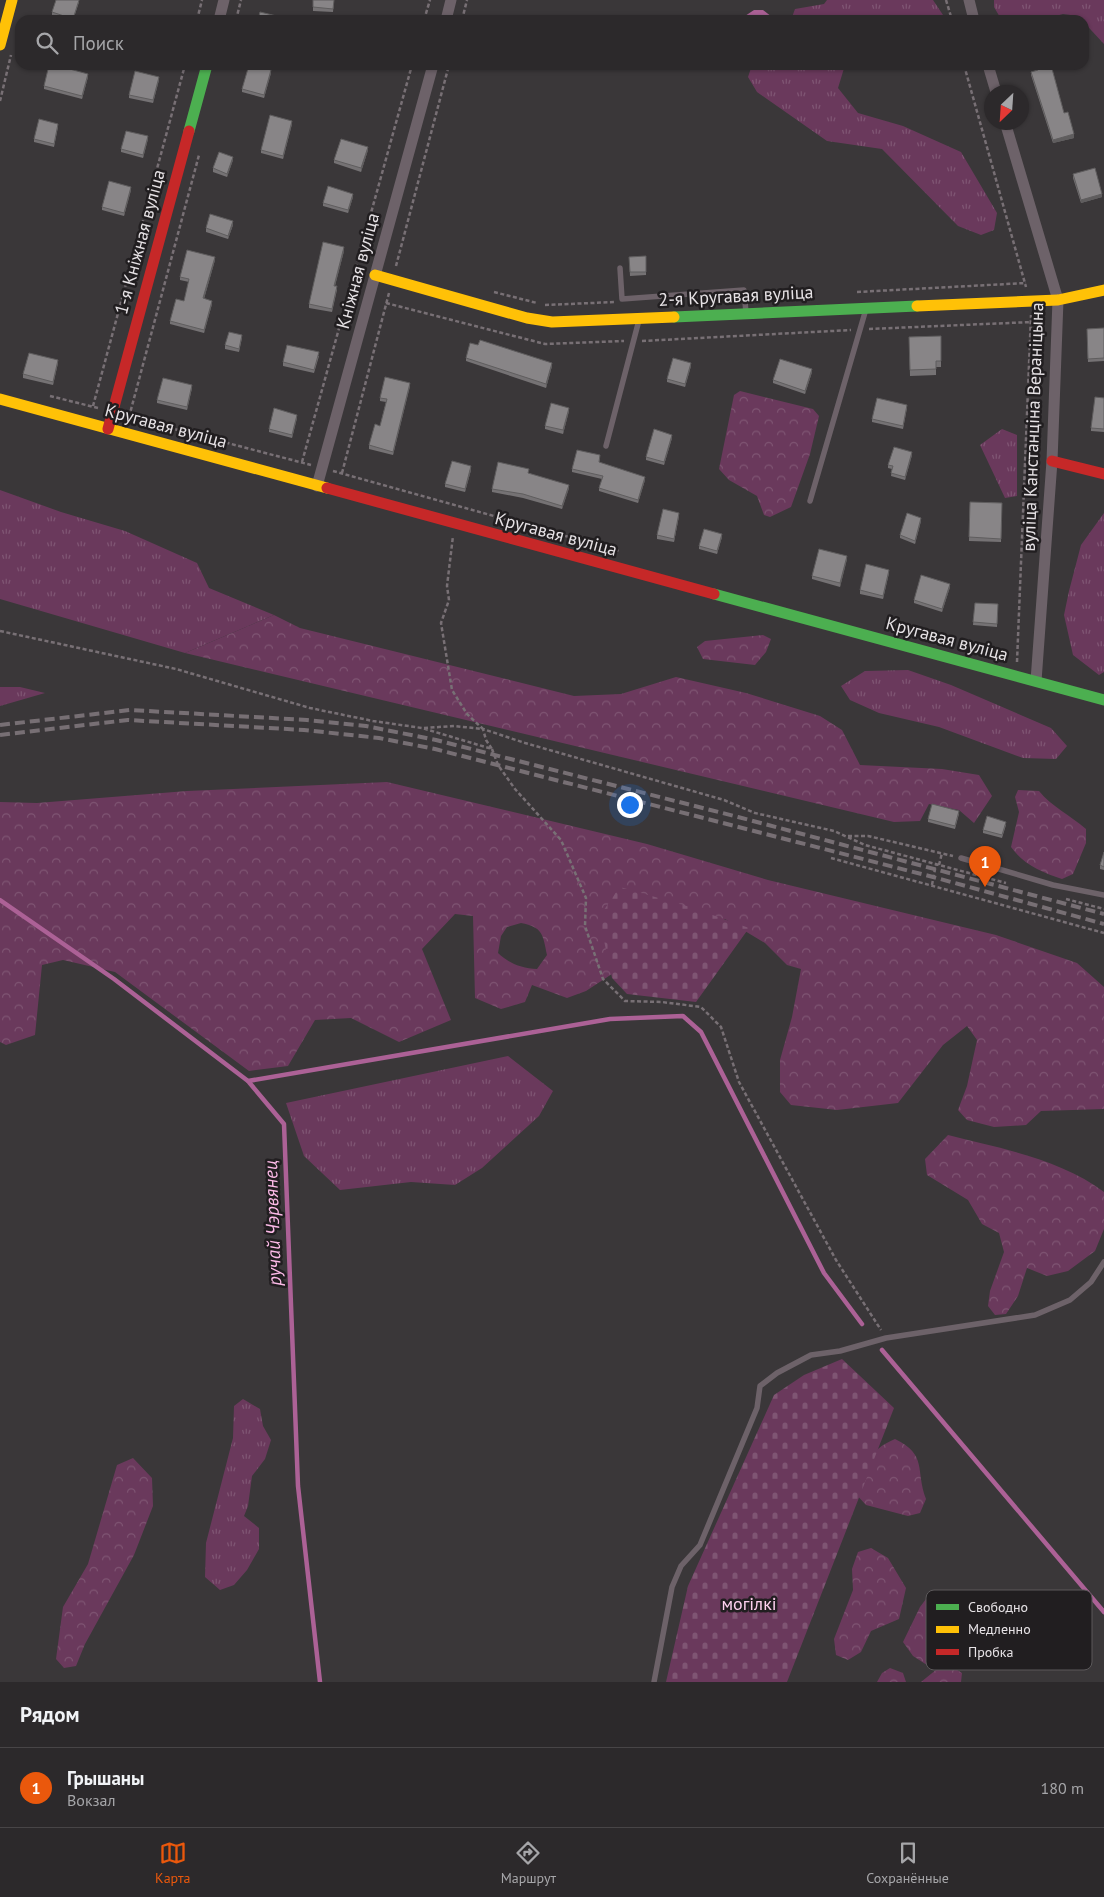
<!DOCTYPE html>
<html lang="ru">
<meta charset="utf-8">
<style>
:root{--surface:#2c292b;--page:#343133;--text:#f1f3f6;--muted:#a6a6a9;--line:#484547;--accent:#ea580c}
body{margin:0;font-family:"PT Sans",sans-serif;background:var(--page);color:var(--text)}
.compass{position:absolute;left:984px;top:85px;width:45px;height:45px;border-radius:50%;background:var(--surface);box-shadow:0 1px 4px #0004;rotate:205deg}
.you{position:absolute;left:629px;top:804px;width:18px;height:18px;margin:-12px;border:4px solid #fff;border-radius:50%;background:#1a73e8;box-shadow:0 0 0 8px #1a73e833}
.badge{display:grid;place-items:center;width:32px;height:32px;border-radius:50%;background:var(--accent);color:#fff;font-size:16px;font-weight:700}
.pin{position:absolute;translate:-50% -41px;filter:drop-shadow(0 1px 2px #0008)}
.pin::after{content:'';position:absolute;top:26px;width:18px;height:15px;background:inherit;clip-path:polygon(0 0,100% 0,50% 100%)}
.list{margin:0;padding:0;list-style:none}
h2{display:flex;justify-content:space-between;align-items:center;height:65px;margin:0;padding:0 20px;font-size:21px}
h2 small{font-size:16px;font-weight:400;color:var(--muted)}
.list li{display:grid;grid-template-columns:32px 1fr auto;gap:15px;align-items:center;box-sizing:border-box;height:80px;padding:0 20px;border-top:1px solid var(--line)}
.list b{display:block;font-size:19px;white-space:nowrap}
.list p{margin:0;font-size:16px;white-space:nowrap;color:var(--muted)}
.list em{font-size:16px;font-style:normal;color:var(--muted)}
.icon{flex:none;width:28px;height:28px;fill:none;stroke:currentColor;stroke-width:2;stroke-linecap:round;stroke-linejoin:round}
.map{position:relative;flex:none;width:1104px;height:1682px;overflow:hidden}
.search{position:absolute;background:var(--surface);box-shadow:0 1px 4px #0004;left:15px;right:15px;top:15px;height:55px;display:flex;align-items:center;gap:12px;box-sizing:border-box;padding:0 18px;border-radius:15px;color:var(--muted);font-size:19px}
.sheet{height:145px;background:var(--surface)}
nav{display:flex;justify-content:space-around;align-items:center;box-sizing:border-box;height:70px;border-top:1px solid var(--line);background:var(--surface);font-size:14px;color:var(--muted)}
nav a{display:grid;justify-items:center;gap:2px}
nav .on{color:var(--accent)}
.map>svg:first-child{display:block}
</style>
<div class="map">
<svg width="1104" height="1682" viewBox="0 0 1104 1682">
<defs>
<pattern id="grass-tufts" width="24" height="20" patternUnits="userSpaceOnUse" patternTransform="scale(1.25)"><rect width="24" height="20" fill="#6a395c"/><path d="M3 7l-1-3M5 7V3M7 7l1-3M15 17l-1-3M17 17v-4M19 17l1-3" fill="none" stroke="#7f5573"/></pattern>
<pattern id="forest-crowns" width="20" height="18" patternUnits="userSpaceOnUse" patternTransform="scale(1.25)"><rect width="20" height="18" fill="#6a395c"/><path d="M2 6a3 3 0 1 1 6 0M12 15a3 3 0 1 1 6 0" fill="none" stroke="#7f5573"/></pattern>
<pattern id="cemetery-stones" width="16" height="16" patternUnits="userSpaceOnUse" patternTransform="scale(1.25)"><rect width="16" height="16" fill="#6a395c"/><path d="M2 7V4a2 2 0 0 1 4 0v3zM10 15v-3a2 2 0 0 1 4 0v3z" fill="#7f5573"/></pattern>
<pattern id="water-rules" width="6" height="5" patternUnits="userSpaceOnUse" patternTransform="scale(1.25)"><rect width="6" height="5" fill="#ac6196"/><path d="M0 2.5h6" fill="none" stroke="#835576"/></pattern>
</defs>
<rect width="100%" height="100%" fill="#3a3739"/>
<!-- grass -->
<path fill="url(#grass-tufts)" d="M827 0H933L943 15 940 20H791L795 9 824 4Z
M994 0H1104V44L1078 16 1063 14 1041 20 1001 19 994 7Z
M752 65H845L838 88 858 113 903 126 961 152 997 213 994 230 981 235 958 226 882 149 827 141 757 92 748 77Z
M1002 429 1017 435V496L1005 498 980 445Z
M0 490 61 512 125 531 197 563 209 588 274 615 185 653 0 599Z
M1104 513V672L1099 675 1073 655 1064 615 1069 591 1081 545Z
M908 670 951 685 1051 728 1067 746 1056 759 1023 758 939 727 879 713 850 700 841 686 865 671Z
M0 687H20L45 693 0 706Z
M508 1056 553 1091 539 1116 482 1168 455 1185 411 1182 340 1190 304 1156 286 1103Z
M243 1399 260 1409 263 1426 271 1440 265 1459 252 1476 248 1506 244 1516 259 1528V1549L247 1570 234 1585 220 1590 205 1577 206 1543 233 1438 234 1406Z"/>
<!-- forest -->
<path fill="url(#forest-crowns)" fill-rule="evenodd" d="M740 391 813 409 819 416 810 454 791 507 770 517 764 515 757 496 729 480 719 469 734 395Z
M274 615 300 628 574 696 621 694 676 677 746 693 820 716 842 730 860 765 942 769 979 775 992 796 974 823 959 810 929 804 920 821 894 822 185 653Z
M763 635 771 639 766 652 755 665 703 659 697 647 705 641Z
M387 782 647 844 768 880 996 935 1077 963 1104 987V1109L1041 1111 1026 1125 994 1127 967 1120 958 1110 967 1086 977 1040 967 1026 943 1045 898 1103 837 1110 791 1105 780 1092V1060L792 1017 801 969 787 965 765 943 725 919 688 918 615 972 586 991 567 998 532 985 525 1002 501 1009 475 998 473 916 455 914 422 949 451 1020 399 1042 351 1018 315 1020 288 1066 249 1071 115 972 63 960 42 965 35 1035 6 1045 0 1042V802L37 803 187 791ZM521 923C543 927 543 935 547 955L537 969C521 968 510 964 498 953L501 936 507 927Z
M1018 790 1039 791C1052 807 1070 815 1086 829V843L1073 874 1062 879C1042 872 1024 865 1011 847L1019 812 1015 797Z
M948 1135C999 1148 1061 1159 1104 1192V1229L1095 1251 1068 1271 1047 1276 1027 1268 1018 1296 1006 1314 995 1315 988 1306 990 1291 1004 1252 999 1233 982 1224 968 1200 927 1175 925 1159Z
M895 1439C928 1455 915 1470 926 1499L920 1513 908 1516 866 1505 854 1492C864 1467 868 1450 895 1439Z
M133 1458 152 1478 153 1506 134 1555 85 1644 76 1666 64 1668 56 1659 63 1607 88 1564 117 1465Z
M871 1548 888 1558 906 1588 899 1619 871 1631 861 1652 848 1660 836 1655 834 1639 853 1590 852 1569 858 1552Z
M929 1595 943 1599 946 1610 929 1654 931 1660 927 1665 913 1656 903 1642 920 1607Z
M942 1665 951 1666 962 1673 961 1682H921Z
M890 1668 903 1673 906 1682H877L882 1673Z"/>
<!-- cemetery -->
<path fill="url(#cemetery-stones)" d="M620 887 690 907 749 928 696 1002 627 994 612 978 599 917Z
M842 1359 894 1408 787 1682H666L688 1586 774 1395 804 1375Z"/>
<!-- water -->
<path fill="url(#water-rules)" d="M754 10H763L776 20H739Z"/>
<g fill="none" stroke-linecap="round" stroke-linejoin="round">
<!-- stream -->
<path stroke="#ac6196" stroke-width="4.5" d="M0 900 114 979 248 1081 284 1124 298 1486 320 1682
M248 1081 610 1019 683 1016 701 1032 824 1273 862 1324
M882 1350 1104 1612"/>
<!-- path -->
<path stroke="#787075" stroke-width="2.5" stroke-dasharray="4 2.5" stroke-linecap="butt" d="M946 0 952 20
M197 20 202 0
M236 20 241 0
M424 20 430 0
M462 20 467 0
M964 65 1026 287
M0 101 11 55
M359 255 369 257
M396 266 449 65
M494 292 537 303
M857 292 1026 283
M386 303 545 344 624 341
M545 305 615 302
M869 329 1032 322
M642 341 851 330
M50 396 98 408
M93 406 185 65
M125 416 311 465
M129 417 199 155
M302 462 412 65
M333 471 619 551
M342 473 389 293
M0 631 176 669 310 708 373 721 422 728 492 749 486 740 483 729 525 743 724 800 755 813 834 831 865 845 1006 883
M1017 662 1031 315
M424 728 454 726 483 729 467 714 452 690 441 623 449 600 447 586 453 536
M492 749 498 765 515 789 561 840 586 898 585 926 603 979 625 1001 662 1002 701 1007 721 1027 739 1082 836 1260 881 1330
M848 836H868L953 856
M831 858 1104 933
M939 865 942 853
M932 885 936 864
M1066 899 1104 909"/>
<!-- lane -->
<path stroke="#6d6269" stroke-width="5.5" d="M620 268 622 299 744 290 746 313
M606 446 639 320
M810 501 866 309
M961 858 1053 885 1104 895
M654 1682 672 1587 681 1566 700 1545 757 1408 760 1386 777 1373 811 1355 840 1351 886 1338 1035 1315 1070 1300 1091 1282 1104 1262"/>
<!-- street -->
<path stroke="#6d6269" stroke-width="11" d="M969 0 974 20
M219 20 224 0
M446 20 451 0
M988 65 996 92
M1005 122 1058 300 1052 461 1036 681
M317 486 433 65"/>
<!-- fast -->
<path stroke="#4caf50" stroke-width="11" d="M189 131 207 65
M674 317 917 306
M714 594 1104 700"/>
<!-- slow -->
<path stroke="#ffc107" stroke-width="11" d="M0 45 12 0
M375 275 527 318 552 322 674 317
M917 306 1058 300 1104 290
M0 399 327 488"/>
<!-- jam -->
<path stroke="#c62828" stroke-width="11" d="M108 429 189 131
M1052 461 1104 474
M327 488 714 594"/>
<!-- rail -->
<path stroke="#776f74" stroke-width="4" stroke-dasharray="10 5" stroke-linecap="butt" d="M0 725 130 710 307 720 366 726 436 740 738 817 1104 914
M0 735 128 720 304 730 379 738 435 749 933 877 1104 924"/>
</g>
<!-- wall -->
<path fill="#757274" d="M313 0H334L333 12 313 11Z
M79 2 73 20H67L52 15V12Z
M1035 65H1051L1064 113 1074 138 1053 143 1031 75V72L1037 70Z
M271 73 264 98 242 92V89Z
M88 77 82 99 44 89V86Z
M159 80 153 103 129 98V95Z
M292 124 283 159 261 153V150Z
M58 127 54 147 34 142V139Z
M148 139 143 158 121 152V149Z
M368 150 361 172 334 163V160Z
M233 160 227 177 213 172V168Z
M1073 174 1102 197 1081 203 1073 178Z
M131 190 124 216 102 210V207Z
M353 197 348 213 323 206V203Z
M233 225 228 239 206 232V228Z
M344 251 335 286 337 290 332 312 309 308V304Z
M646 256V275L630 276 629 257Z
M215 260 204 299 212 304 204 333 170 324V321L184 301 189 282 180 280V277Z
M1104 328V361L1088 362 1087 329Z
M941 336V367H936V375L910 376 909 337Z
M242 338 239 352 225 349V345Z
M478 345 552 366 546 388 466 361V358Z
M319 356 314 373 283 366V362Z
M58 363 53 385 23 378V374Z
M691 366 685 387 667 382V379Z
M812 372 805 394 773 383V380Z
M410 386 393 455 369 449V445L380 426 386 402 380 401V398Z
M192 388 187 410 157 403V400Z
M1104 398V432L1091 431V428Z
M907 408 903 429 872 422V419Z
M569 411 563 434 545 429V426Z
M297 418 292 438 269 432V429Z
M672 438 664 465 646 460V457Z
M912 455 905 480 891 476 892 469 888 468V465Z
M600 458 599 463 645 480 638 503 599 491V488L602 479 572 472V469Z
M471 470 465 492 445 487V484Z
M529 473 569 488 562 509 523 498 492 492V489Z
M970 502 1002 503 1001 542 969 541Z
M679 516 674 542 657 539V535Z
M921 521 915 544 900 538V535Z
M722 537 717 554 699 549V546Z
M847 559 840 587 812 579V576Z
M889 573 883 599 860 594V590Z
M950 587 942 612 914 603V600Z
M975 603 998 604 997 627 973 625Z
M959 814 955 829 928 822V819Z
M1006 825 1002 838 983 833V830Z
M1104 852V870L1100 869V865Z"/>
<!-- shaded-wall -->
<path fill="#5f5d5e" d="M79 0V2L73 20V19Z
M271 70V73L264 98V95Z
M88 74V77L82 99V96Z
M159 77V80L153 103V100Z
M292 121V124L283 159V156Z
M1074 134V138L1053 143V140Z
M148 136V139L143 158V155Z
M368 147V150L361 172V168Z
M233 157V160L227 177V174Z
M131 187V190L124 216V213Z
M353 194V197L348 213V210Z
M1102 194V197L1081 203V200Z
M233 221V225L228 239V236Z
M344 247V251L334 289V286Z
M215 257V260L203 302V298Z
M212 301V304L204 333V330Z
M58 360V363L53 385V382Z
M552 363V366L546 388V384Z
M691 363V366L685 387V384Z
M812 369V372L805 394V391Z
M410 383V386L393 455V452Z
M192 385V388L187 410V407Z
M569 408V411L563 434V430Z
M297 415V418L292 438V435Z
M672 435V438L664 465V462Z
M912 452V455L905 480V477Z
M471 466V470L465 492V489Z
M645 477V480L638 503V500Z
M569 485V488L562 509V506Z
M679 513V516L674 542V539Z
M921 518V521L915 544V541Z
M722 534V537L717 554V551Z
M847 556V559L840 587V583Z
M889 570V573L883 599V596Z
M950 584V587L942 612V609Z"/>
<!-- building -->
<path fill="#888587" stroke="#5f5d5e" d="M56 0H79L73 19 52 12Z
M313 0H334L333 9 313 7Z
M260 12 281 17V20H258Z
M49 65H55L88 74 82 96 44 86Z
M249 65H253L271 70 264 95 242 89Z
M1036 65H1051L1064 113 1068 112 1074 134 1053 140 1031 72 1038 70Z
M135 71 159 77 153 100 129 95Z
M270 115 292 121 283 156 261 150Z
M39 119 58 124 54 144 34 139Z
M126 131 148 136 143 155 121 149Z
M341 139 368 147 361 168 334 160Z
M219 152 233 157 227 174 213 168Z
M1095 168 1102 194 1081 200 1073 174Z
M109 181 131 187 124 213 102 207Z
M328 186 353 194 348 210 323 203Z
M210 214 233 221 228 236 206 228Z
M323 242 344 247 334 286H337L332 309 309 304Z
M187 250 215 257 203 298 212 301 204 330 170 321 176 299 184 301 189 279 180 277Z
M646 256V272H630L629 257Z
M1104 328V358L1088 359 1087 329Z
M229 332 242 335 239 349 225 345Z
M941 336V361H936V369L910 370 909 337Z
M480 340 552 363 546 384 466 358 470 343 478 345Z
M287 345 319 352 314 370 283 362Z
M29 353 58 360 53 382 23 374Z
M673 358 691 363 685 384 667 379Z
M780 359 812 369 805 391 773 380Z
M385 377 410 383 393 452 369 445 375 424 380 426 387 399 380 398Z
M163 378 192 385 187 407 157 400Z
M1095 397 1104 398V429L1091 428Z
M877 398 907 405 903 426 872 419Z
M551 403 569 408 563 430 545 426Z
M274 408 297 415 292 435 269 429Z
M654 429 672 435 664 462 646 457Z
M894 447 912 452 905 477 891 473 893 466 888 465Z
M577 450 600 455 599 462 645 477 638 500 599 488 603 476 572 469Z
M452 461 471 466 465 489 445 484Z
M498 462 529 469 528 473 569 485 562 506 523 494 492 489Z
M970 502 1002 503 1001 539 969 537Z
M663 509 679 513 674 539 657 535Z
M907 513 921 518 915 541 900 535Z
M704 529 722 534 717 551 699 546Z
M819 549 847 556 840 583 812 576Z
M866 564 889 570 883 596 860 590Z
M921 575 950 584 942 609 914 600Z
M975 603 998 604 997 624 973 622Z
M932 804 959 811 955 826 928 819Z
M987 816 1006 822 1002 835 983 830Z
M1104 852V867L1100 865Z"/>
<g text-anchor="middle" stroke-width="5" stroke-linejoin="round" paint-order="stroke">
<!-- street labels -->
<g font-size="18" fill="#e6e2e5" stroke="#211e20">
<text transform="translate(140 242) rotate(-75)" y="6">1-я Кніжная вуліца</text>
<text transform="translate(358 271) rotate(-75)" y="6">Кніжная вуліца</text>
<text transform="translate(736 296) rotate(-3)" y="6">2-я Кругавая вуліца</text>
<text transform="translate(166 426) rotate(15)" y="6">Кругавая вуліца</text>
<text transform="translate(1033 427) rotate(-88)" y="6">вуліца Канстанціна Вераніцына</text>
<text transform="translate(556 534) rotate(15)" y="6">Кругавая вуліца</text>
<text transform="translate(947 639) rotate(15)" y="6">Кругавая вуліца</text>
</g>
<!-- park labels -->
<g font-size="18" fill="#fed1ef" stroke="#211e20">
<text x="749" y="1610">могілкі</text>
</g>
<!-- water labels -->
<g font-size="19" font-style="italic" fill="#fcbae7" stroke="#211e20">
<text transform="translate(272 1223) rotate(-92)" y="7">ручай Чэрвянец</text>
</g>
</g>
<!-- legend -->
<rect x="926" y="1590" width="166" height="80" rx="8" fill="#211e20" stroke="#5c595b" stroke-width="1"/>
<rect x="936" y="1604" width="23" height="6" fill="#4caf50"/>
<rect x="936" y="1626" width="23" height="7" fill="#ffc107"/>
<rect x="936" y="1649" width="23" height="6" fill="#c62828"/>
<g font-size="14" fill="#e6e2e5">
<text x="968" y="1612">Свободно</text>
<text x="968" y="1634">Медленно</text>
<text x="968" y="1657">Пробка</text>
</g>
</svg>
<svg class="compass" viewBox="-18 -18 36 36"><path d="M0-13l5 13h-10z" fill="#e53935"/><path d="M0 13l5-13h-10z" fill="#a6a6a9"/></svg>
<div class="you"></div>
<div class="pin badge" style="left:985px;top:887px">1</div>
<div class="search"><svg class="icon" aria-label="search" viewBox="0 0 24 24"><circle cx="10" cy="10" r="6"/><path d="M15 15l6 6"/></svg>Поиск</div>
</div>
<section class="sheet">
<h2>Рядом<small></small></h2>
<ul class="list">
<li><span class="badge">1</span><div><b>Грышаны</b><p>Вокзал</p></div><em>180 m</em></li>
</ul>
</section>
<nav>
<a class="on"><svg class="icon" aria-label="map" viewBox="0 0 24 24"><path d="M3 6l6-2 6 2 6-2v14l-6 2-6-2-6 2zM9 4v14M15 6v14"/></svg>Карта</a>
<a><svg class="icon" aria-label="directions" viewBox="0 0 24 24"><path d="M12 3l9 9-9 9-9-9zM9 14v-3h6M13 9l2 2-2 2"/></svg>Маршрут</a>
<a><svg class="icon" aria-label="saved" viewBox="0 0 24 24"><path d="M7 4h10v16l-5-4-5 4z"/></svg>Сохранённые</a>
</nav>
